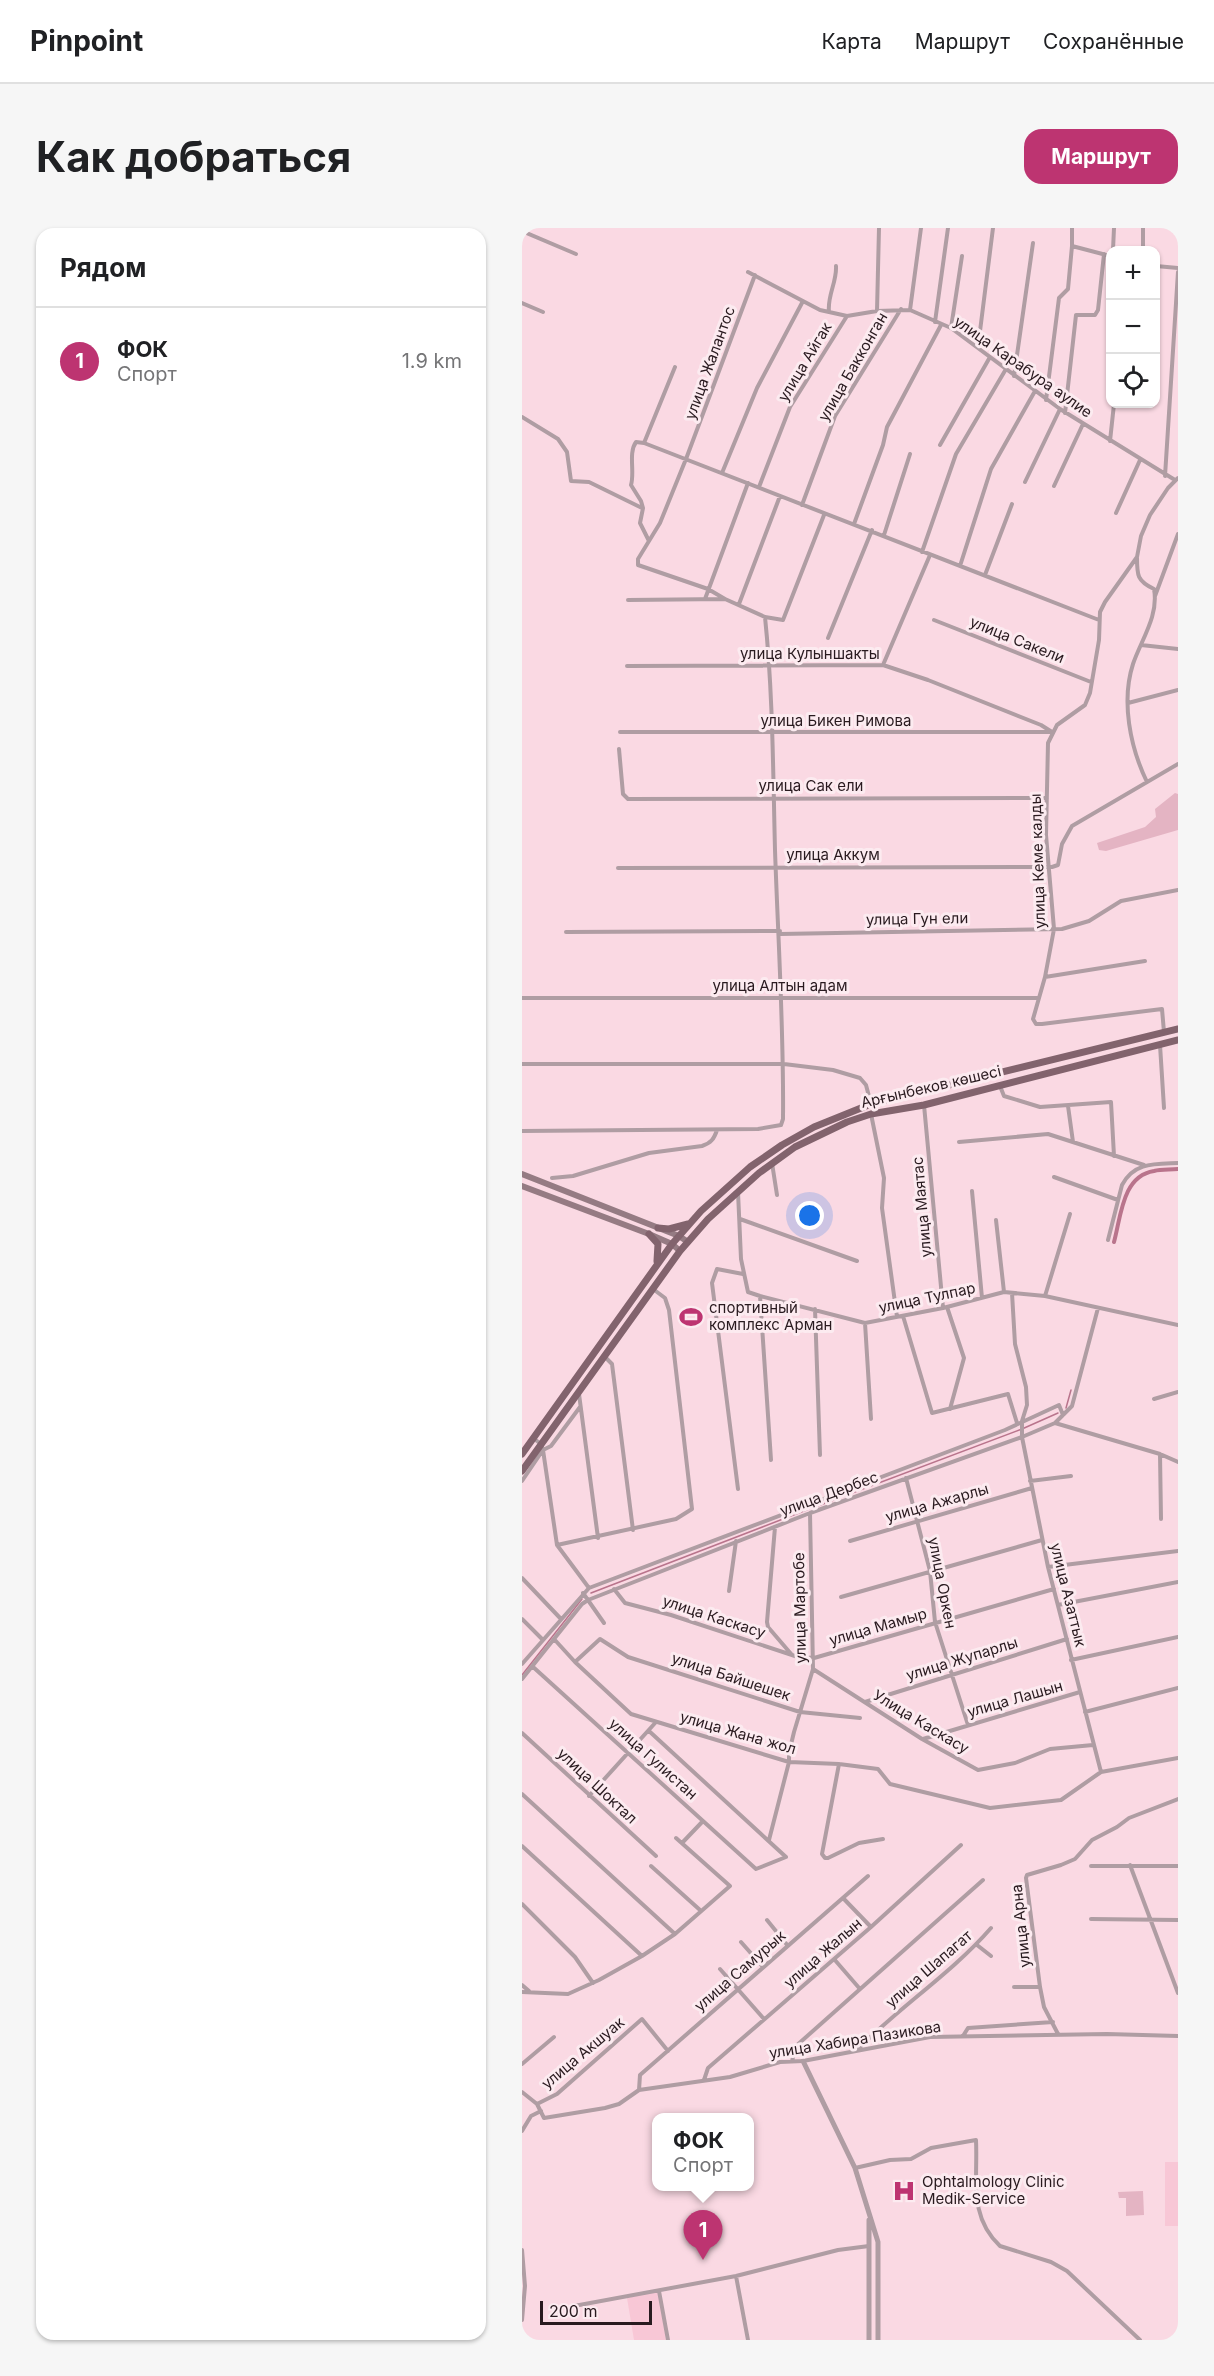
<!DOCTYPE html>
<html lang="ru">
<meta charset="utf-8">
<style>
:root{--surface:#fff;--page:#f6f6f6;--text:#202124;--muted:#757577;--line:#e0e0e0;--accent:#bd3471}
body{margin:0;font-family:Inter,sans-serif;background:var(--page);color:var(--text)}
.controls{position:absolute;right:18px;top:18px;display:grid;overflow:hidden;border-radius:12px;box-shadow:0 2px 4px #0004}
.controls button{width:54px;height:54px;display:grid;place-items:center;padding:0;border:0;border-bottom:2px solid var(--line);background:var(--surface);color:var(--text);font:30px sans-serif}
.scale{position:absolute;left:18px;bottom:15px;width:112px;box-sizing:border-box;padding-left:6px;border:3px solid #291a1f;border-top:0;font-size:16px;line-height:21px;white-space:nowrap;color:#291a1f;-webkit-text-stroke:4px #fcebf0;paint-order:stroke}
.you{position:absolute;left:288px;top:988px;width:21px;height:21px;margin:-15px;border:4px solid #fff;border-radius:50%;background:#1a73e8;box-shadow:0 0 0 9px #1a73e833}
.badge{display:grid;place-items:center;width:39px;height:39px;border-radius:50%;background:var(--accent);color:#fff;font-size:20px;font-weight:700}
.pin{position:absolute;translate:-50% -50px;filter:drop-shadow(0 2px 3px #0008)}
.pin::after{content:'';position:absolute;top:32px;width:21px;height:18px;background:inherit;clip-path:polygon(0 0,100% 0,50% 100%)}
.popup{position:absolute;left:130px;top:1885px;width:102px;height:78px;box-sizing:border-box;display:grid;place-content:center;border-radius:12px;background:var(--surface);filter:drop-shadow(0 2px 4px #0005);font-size:20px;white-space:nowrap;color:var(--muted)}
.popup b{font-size:22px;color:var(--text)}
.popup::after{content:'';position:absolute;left:50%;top:100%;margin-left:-12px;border:12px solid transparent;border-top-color:var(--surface)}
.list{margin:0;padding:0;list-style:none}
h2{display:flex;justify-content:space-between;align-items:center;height:78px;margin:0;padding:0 24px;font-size:26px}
h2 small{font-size:20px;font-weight:400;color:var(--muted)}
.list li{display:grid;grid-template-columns:39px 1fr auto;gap:18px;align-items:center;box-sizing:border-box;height:108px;padding:0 24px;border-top:2px solid var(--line)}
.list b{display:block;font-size:22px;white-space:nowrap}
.list p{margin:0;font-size:20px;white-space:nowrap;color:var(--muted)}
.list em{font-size:20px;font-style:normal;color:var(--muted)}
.icon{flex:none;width:33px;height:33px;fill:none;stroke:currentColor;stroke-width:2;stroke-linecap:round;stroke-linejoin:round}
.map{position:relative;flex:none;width:656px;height:2112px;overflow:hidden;border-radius:18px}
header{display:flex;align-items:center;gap:36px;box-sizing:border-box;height:84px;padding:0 30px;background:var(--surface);border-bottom:2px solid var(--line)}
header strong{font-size:28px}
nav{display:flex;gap:33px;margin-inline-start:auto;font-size:21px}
.intro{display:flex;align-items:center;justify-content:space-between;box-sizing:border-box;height:144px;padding:0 36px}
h1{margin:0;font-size:42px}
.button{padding:15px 27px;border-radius:18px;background:var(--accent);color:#fff;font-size:21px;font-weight:700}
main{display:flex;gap:36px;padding:0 36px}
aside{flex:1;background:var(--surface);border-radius:18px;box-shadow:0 2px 4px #0004}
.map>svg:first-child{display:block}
</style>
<header>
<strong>Pinpoint</strong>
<nav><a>Карта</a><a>Маршрут</a><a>Сохранённые</a></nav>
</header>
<div class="intro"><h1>Как добраться</h1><a class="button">Маршрут</a></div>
<main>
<aside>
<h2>Рядом<small></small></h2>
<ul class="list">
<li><span class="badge">1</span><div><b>ФОК</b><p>Спорт</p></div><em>1.9 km</em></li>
</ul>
</aside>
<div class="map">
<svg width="656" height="2112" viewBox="0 0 656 2112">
<rect width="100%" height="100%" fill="#fad9e3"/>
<!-- built -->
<path fill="#f8c7d6" d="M643 1934H656V1998H643Z
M136 2063 144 2112H112L105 2070Z"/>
<!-- green -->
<path fill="#e4b4c3" d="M653 565 656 566V602L584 623 577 622 575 615 623 599 634 589 633 581Z
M621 1963 622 1987 604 1988V1970H597L596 1964Z"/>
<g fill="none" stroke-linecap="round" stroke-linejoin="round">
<!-- stream -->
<path stroke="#b9748c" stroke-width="1.5" d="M544 1180 549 1162
M293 1279 500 1201 536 1185
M69 1365 287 1281
M0 1447 60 1371"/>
<!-- canal -->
<path stroke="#b9748c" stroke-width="4" d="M592 1014C599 989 600 948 632 943 640 941 648 942 656 941"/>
<!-- minor -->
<path stroke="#af9da3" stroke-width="4" d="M550 0V18L588 28
M621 0V22
M0 3 54 26
M591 22 592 0
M634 38 656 40
M226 44 298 82 325 88 355 83 388 82 429 100 538 181 653 252
M0 75 21 84
M388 82 399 0
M355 83 357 0
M307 84C305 68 315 54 314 38
M413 94 426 0
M429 100 440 28
M456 119 471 0
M492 148 511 15
M524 172 537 70 546 61 550 18
M543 185 554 87H573L576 82 582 26
M0 189 36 211 45 224 49 253 67 254 120 280
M588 213 592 176
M122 215 153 139
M418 217 468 129
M200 245 235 160 281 73
M643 248 656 44
M503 254 538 181
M532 258 561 196
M237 259 268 179 325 88
M280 277 313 188 379 81
M594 285 618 232
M332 296 361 217 365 199 419 97
M362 307 388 226
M127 313 118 295 121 280 119 273 109 257C113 244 106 225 114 214L122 215 577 392
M400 324 434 226 484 141
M615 330C615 347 615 353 632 361 637 388 619 412 611 436 599 473 608 519 625 554
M438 338 469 241 513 163
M463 347 490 276
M633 368 656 306
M183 371 226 255
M203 371 186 361 116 337V331L138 295 164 231 233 47
M106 372 203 371 243 389 261 392 302 287
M217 376 258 268
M412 392 569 454
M306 410 350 302
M619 417 656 421
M361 437 408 327
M105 438 361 437 406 452 519 497 530 504
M606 475 656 462
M98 504H529
M97 521 101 566 106 571 525 570
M96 640 530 639 536 637 540 616 550 598 656 536
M44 704 258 703
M258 706 540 701 567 693 599 673 656 662
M523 749 623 733
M0 770H517
M642 804 640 781 520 796H514L511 791 523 749 532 701 524 607 526 515 535 497 563 477 568 465 577 412 578 384 583 374 615 329 619 308 628 287 646 260 656 250
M638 817 642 880
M0 836H262L311 842 338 850 344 857 349 876
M478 858 482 868 518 879 589 874 592 928
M402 877 421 1080
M546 878 551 914
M349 886 362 950 360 980 375 1089
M0 903 236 901 259 897 261 891C262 801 256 711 253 622 251 544 251 466 243 389
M437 914 526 906 622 937
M250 935 255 967
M532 949 596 972
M30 950 51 948 127 925 180 918C189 915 192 911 195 902
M450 963 460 1070
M216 964 219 1031 226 1064 238 1068 343 1095 421 1080 482 1064 523 1068 656 1097
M218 991 335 1033
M474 992 482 1064
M586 1012 600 957C612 934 633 936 656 935
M490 1065 493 1116 504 1159 505 1177 500 1193V1209L526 1339 579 1544
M238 1068 249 1232
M523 1068 548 986
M425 1079 442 1130 428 1181
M293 1081 298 1227
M381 1088 410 1185 486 1166 495 1195
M343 1095 349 1191
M83 1129 90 1136 111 1302
M57 1166 76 1310
M632 1171 656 1164
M533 1195 550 1178 576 1080
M11 1210 19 1216 21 1222 35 1317 67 1360
M638 1226 639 1291
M384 1250 408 1343 413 1394 446 1497
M0 1253 21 1222 29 1218 58 1179
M508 1253 549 1248
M216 1261 190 1055 195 1041 221 1046
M253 1299 245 1394 246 1399 270 1427
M328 1313 510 1260
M35 1317 154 1291 170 1281 147 1082 143 1070 131 1061
M526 1339 656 1323
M0 1350 39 1391
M92 1361 103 1375 149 1387 276 1429 292 1430 532 1361
M207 1363 214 1313
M61 1365 82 1395
M319 1369 520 1312
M536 1377 656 1354
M0 1391 21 1412
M32 1411 53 1434 109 1486 267 1534 317 1536 356 1541 368 1556 468 1580 539 1572 579 1544 656 1530
M549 1432 656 1409
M53 1434 78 1411 106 1429 278 1484 338 1490
M0 1436 67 1360 483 1202 537 1177 541 1187
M10 1438 234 1641 264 1629 127 1503
M291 1441 400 1511 456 1542 493 1535 528 1521 571 1517
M0 1451 60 1376 66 1372 288 1285 500 1209 533 1195 638 1226 656 1234
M343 1474 545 1411
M563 1484 656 1460
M0 1505 134 1628
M401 1511 558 1464
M317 1536 300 1626 303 1630H306L337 1615 361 1611
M0 1566 153 1706
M67 1568 134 1494
M247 1612 267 1534V1525L272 1504 291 1441 288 1285
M160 1615 181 1593
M0 1618 120 1728
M608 1637 656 1765
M129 1638 178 1682
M569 1638H656
M321 1670 349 1699
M0 1676 53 1729 71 1755
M569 1691 656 1692
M245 1692 266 1718
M219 1714 241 1739
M455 1717 469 1728
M312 1731 338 1761
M198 1741 242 1791
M0 1757 7 1763
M492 1759H518
M0 1764 46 1766 77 1752 120 1728 153 1706 208 1658 154 1610
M536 1806 522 1779 518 1759 504 1650 505 1647 539 1637 553 1631 570 1612 595 1599 607 1590 656 1571
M441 1808 446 1800 531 1794
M334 1823C377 1779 429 1746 469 1700
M270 1833 274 1818 461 1652
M0 1836 32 1809
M182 1852 186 1840 349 1699 439 1617
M117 1862 118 1847 346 1648
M0 1864 15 1876 22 1890 83 1880 97 1876 117 1862 208 1849 258 1834 281 1833 408 1809 585 1806 656 1808
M15 1876 35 1866 120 1791 146 1823
M0 1903 9 1888 19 1883
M333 1940 368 1932 389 1931 409 1920 454 1912C456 1951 446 1988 478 2018L529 2034 545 2043 618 2112
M0 2022 3 2058 0 2092
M214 2048 226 2112
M137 2063 146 2112
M52 2078 214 2048 316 2022 347 2018"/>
<!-- tertiary -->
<path stroke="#af9da3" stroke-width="5" d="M281 1833 333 1940 356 2014V2112
M347 1992V2112"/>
<!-- secondary -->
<path stroke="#957b83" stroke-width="6" d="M0 946 157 1008 166 1014
M0 958 127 1006 150 1016 158 1023"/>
<!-- primary -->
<path stroke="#82636d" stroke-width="7" d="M136 1000 147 1001 166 996
M127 1006 136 1016 135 1033
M0 1226 150 1016 179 983 228 939 260 917 292 899 349 876 656 801
M0 1243 158 1023 186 991 237 945 273 919 325 894 349 886 402 877 656 812"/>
</g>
<!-- icons -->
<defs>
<g id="stadium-bare" transform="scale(1.8)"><path d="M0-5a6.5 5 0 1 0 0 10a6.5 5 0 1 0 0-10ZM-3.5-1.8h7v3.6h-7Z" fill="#bd3471" stroke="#fcebf0" stroke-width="2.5" paint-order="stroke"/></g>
<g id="hospital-bare" transform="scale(1.8)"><path d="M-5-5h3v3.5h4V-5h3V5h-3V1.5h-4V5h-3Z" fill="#bd3471" stroke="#fcebf0" stroke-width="2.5" paint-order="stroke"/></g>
</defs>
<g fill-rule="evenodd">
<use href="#stadium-bare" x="169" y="1089"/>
<use href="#hospital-bare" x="382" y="1963"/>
</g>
<g text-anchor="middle" stroke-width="6" stroke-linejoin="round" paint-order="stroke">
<!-- street labels -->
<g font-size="15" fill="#291a1f" stroke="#fcebf0">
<text transform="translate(283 134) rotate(-59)" y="5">улица Айгак</text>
<text transform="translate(188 135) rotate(-70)" y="5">улица Жалантос</text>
<text transform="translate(331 139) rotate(-60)" y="5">улица Бакконган</text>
<text transform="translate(501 139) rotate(35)" y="5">улица Карабура аулие</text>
<text transform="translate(495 412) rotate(22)" y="5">улица Сакели</text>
<text x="288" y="431">улица Кулыншакты</text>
<text x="314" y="498">улица Бикен Римова</text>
<text x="289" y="563">улица Сак ели</text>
<text x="311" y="632">улица Аккум</text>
<text transform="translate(516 633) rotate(-92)" y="5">улица Кеме калды</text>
<text transform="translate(395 691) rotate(-1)" y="5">улица Гун ели</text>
<text x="258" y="763">улица Алтын адам</text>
<text transform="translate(409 859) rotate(-13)" y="5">Арғынбеков көшесі</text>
<text transform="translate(400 979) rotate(-95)" y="5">улица Маятас</text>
<text transform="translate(405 1070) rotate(-12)" y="5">улица Тулпар</text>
<text transform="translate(307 1266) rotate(-20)" y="5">улица Дербес</text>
<text transform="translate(415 1275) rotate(-16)" y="5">улица Ажарлы</text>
<text transform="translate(420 1355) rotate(79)" y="5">улица Оркен</text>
<text transform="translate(546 1367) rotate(76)" y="5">улица Азаттык</text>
<text transform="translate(278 1380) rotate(-91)" y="5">улица Мартобе</text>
<text transform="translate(192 1389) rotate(18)" y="5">улица Каскасу</text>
<text transform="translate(356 1399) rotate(-16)" y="5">улица Мамыр</text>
<text transform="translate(440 1431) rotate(-17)" y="5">улица Жупарлы</text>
<text transform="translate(209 1449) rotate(18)" y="5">улица Байшешек</text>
<text transform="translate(493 1471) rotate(-16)" y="5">улица Лашын</text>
<text transform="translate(399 1494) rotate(31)" y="5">Улица Каскасу</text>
<text transform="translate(216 1505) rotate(16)" y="5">улица Жана жол</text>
<text transform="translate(131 1531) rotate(42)" y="5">улица Гулистан</text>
<text transform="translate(75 1558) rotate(43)" y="5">улица Шоктал</text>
<text transform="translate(499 1698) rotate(-96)" y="5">улица Арна</text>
<text transform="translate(301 1725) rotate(-41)" y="5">улица Жалын</text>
<text transform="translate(407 1741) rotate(-41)" y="5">улица Шапагат</text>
<text transform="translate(218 1743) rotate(-41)" y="5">улица Самурык</text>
<text transform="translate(333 1812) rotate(-9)" y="5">улица Хабира Пазикова</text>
<text transform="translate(61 1825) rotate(-40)" y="5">улица Акшуак</text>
</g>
<!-- poi labels -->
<g font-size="15" fill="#291a1f" stroke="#fcebf0" text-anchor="start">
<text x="187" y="1085">спортивный<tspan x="187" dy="17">комплекс Арман</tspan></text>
<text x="400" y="1959">Ophtalmology Clinic<tspan x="400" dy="17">Medik-Service</tspan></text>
</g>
</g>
</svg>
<div class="controls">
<button>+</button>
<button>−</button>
<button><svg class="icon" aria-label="locate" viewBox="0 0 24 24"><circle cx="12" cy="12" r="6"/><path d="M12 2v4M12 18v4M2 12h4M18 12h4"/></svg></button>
</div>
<div class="scale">200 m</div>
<div class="you"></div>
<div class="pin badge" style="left:181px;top:2032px">1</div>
<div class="popup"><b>ФОК</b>Спорт</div>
</div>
</main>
